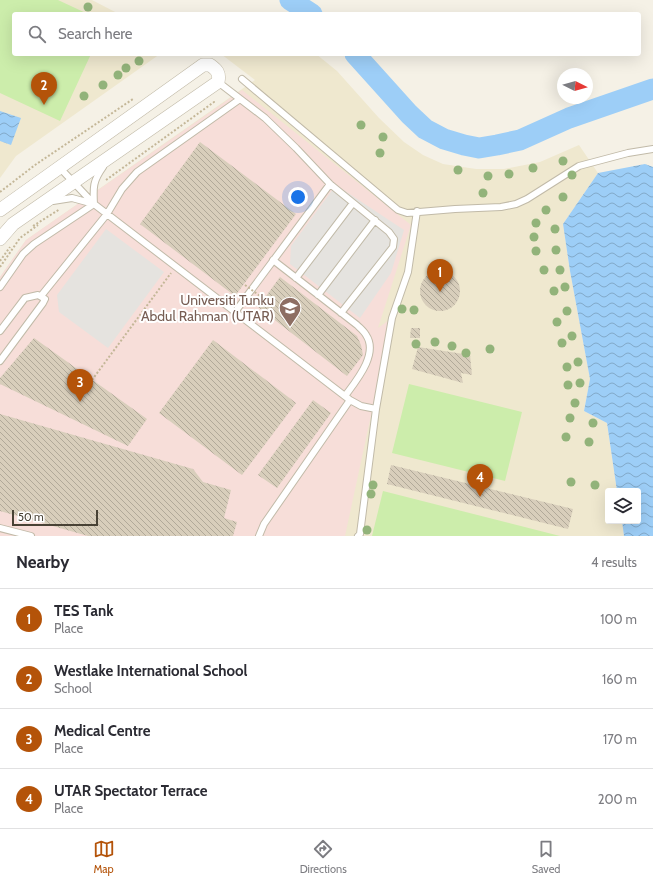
<!DOCTYPE html>
<style>
:root{--surface:#fff;--page:#f2f2f3;--text:#2b2b33;--muted:#7c7c81;--line:#e1e1e2;--accent:#b45309}
body{margin:0;font-family:Cabin,sans-serif;background:var(--page);color:var(--text)}
.controls{position:absolute;right:12px;bottom:12px;display:grid;overflow:hidden;border-radius:4px;box-shadow:0 4px 16px #0002}
.controls button{width:36px;height:36px;display:grid;place-items:center;padding:0;border:0;border-bottom:1px solid var(--line);background:var(--surface);color:var(--text);font:20px sans-serif}
.compass{position:absolute;left:557px;top:68px;width:36px;height:36px;border-radius:50%;background:var(--surface);box-shadow:0 4px 16px #0002;rotate:95deg}
.scale{position:absolute;left:12px;bottom:10px;width:86px;box-sizing:border-box;padding-left:4px;border:2px solid #484235;border-top:0;font-size:11px;line-height:14px;white-space:nowrap;color:#484235;-webkit-text-stroke:3px #fff;paint-order:stroke}
.you{position:absolute;left:298px;top:197px;width:14px;height:14px;margin:-10px;border:3px solid #fff;border-radius:50%;background:#1a73e8;box-shadow:0 0 0 6px #1a73e833}
.badge{display:grid;place-items:center;width:26px;height:26px;border-radius:50%;background:var(--accent);color:#fff;font-size:13px;font-weight:700}
.pin{position:absolute;translate:-50% -33px;filter:drop-shadow(0 1px 2px #0008)}
.pin::after{content:'';position:absolute;top:21px;width:14px;height:12px;background:inherit;clip-path:polygon(0 0,100% 0,50% 100%)}
.list{margin:0;padding:0;list-style:none}
h2{display:flex;justify-content:space-between;align-items:center;height:52px;margin:0;padding:0 16px;font-size:17px}
h2 small{font-size:13px;font-weight:400;color:var(--muted)}
.list li{display:grid;grid-template-columns:26px 1fr auto;gap:12px;align-items:center;box-sizing:border-box;height:60px;padding:0 16px;border-top:1px solid var(--line)}
.list b{display:block;font-size:15px;white-space:nowrap}
.list p{margin:0;font-size:13px;white-space:nowrap;color:var(--muted)}
.list em{font-size:13px;font-style:normal;color:var(--muted)}
.icon{flex:none;width:22px;height:22px;fill:none;stroke:currentColor;stroke-width:2;stroke-linecap:round;stroke-linejoin:round}
.map{position:relative;flex:none;width:653px;height:536px;overflow:hidden}
.search{position:absolute;background:var(--surface);box-shadow:0 4px 16px #0002;left:12px;right:12px;top:12px;height:44px;display:flex;align-items:center;gap:10px;box-sizing:border-box;padding:0 14px;border-radius:4px;color:var(--muted);font-size:15px}
.sheet{height:292px;background:var(--surface)}
nav{display:flex;justify-content:space-around;align-items:center;box-sizing:border-box;height:56px;border-top:1px solid var(--line);background:var(--surface);font-size:11px;color:var(--muted)}
nav a{display:grid;justify-items:center;gap:2px}
nav .on{color:var(--accent)}
.map>svg:first-child{display:block}
</style>
<div class="map">
<svg width="653" height="536" viewBox="0 0 653 536">
<defs>
<pattern id="water-waves" width="16" height="10" patternUnits="userSpaceOnUse"><rect width="16" height="10" fill="#9dcef7"/><path d="M0 5q4-4 8 0t8 0" fill="none" stroke="#82a9c9"/></pattern>
<pattern id="building-back-hatch" width="6" height="6" patternUnits="userSpaceOnUse"><rect width="6" height="6" fill="#d8cebb"/><path d="M-1 5l2 2M0 0l6 6M5-1l2 2" fill="none" stroke="#b1a999"/></pattern>
</defs>
<rect width="100%" height="100%" fill="#f5f1e6"/>
<!-- education -->
<path fill="#efe8cf" d="M0 0H92L119 14H14V54H160L16 156 0 178Z
M221 54H316L337 71 379 118 404 142 423 155 443 164 476 169H504L540 162 579 145 598 173 563 224 570 271 590 379 584 411 607 423 617 491H608V521H622L624 536H0V277L26 240 255 80Z"/>
<!-- medical -->
<path fill="#f7ded9" d="M242 90 411 225 378 328 392 318 345 536H0V277L26 240Z"/>
<!-- green -->
<path fill="#ccedab" d="M0 0H58L88 14H14V54H91L60 121 0 93Z
M409 384 522 412 505 481 392 453Z
M383 491 560 536H372Z"/>
<!-- parking -->
<path fill="#e5e3df" d="M336 185 404 230 391 273 360 318 290 264 291 246Z
M106 229 164 272 108 348 59 312 57 295Z"/>
<!-- water -->
<path fill="url(#water-waves)" d="M0 111 21 118 11 145 0 141Z
M645 164 653 167V536H624L622 521H638V491H617L607 423 584 411 590 379 570 271 563 224 598 173Z"/>
<g fill="none" stroke-linecap="round" stroke-linejoin="round">
<!-- river -->
<path stroke="#9dcef7" stroke-width="21" d="M290 0 312 14
M355 54 409 114 425 129 444 139 464 145 479 148 497 145 520 140 569 118 653 89"/>
</g>
<!-- building -->
<path fill="url(#building-back-hatch)" d="M200 142 296 214 235 296 140 224Z
M420 291a20 20 0 1 1 40 0a20 20 0 1 1-40 0Z
M280 277 357 336 361 345 363 355 347 376 258 307Z
M411 328H420V338H410Z
M34 338 147 419 128 446 0 384V378Z
M213 340 296 403 242 475 159 413Z
M418 347 470 355 472 375 461 373 463 383 412 369Z
M313 400 331 413 277 488 258 475Z
M0 414 193 469 203 482 231 490 224 518 237 522 233 536H88L0 511Z
M391 465 573 509 568 529 387 484Z"/>
<g fill="none" stroke-linecap="round" stroke-linejoin="round">
<!-- service casing -->
<g stroke="#c1baa8" stroke-width="8">
<path id="service" d="M242 79 398 210 407 213 455 209 501 207 516 204 527 199 579 166 628 153 653 149
M218 82 265 118 296 148 330 184 389 232 394 239 393 247 341 313
M60 168 94 204 350 400 361 406 376 409
M53 201 72 198 94 204
M94 204C93 187 93 181 103 167
M273 260 357 325C360 328 364 331 366 335 379 354 356 381 345 396
M296 278 353 203
M0 287 23 254 34 244 94 204
M318 295 375 220
M41 296 107 214 122 189 137 172 240 99
M235 312 330 184
M0 331 25 298 38 295 45 299 43 303 0 361
M0 528 31 536
M259 536 264 524 350 400
M358 536 360 534 376 409 392 318 408 272 417 211"/>
</g>
<!-- minor casing -->
<g stroke="#c1baa8" stroke-width="14">
<path id="minor" d="M0 210 203 65H210C217 70 220 73 218 82L13 224 0 239"/>
</g>
<!-- path -->
<path stroke="#c4b798" stroke-width="2" stroke-dasharray="2 2" stroke-linecap="butt" d="M106 180 214 102V100
M0 192 35 165 133 99
M33 226 60 209
M0 261 10 247
M0 267 20 238 38 225
M92 380 171 273"/>
<!-- service -->
<use href="#service" stroke="#fff" stroke-width="6"/>
<!-- minor -->
<use href="#minor" stroke="#fff" stroke-width="13"/>
<!-- path-bridge -->
<path stroke="#c4b798" stroke-width="2" stroke-dasharray="2 2" stroke-linecap="butt" d="M245 285 264 299"/>
</g>
<!-- trees -->
<g fill="#92b37a">
<circle cx="88" cy="7" r="4.5"/>
<circle cx="139" cy="61" r="4.5"/>
<circle cx="126" cy="68" r="4.5"/>
<circle cx="118" cy="75" r="4.5"/>
<circle cx="103" cy="85" r="4.5"/>
<circle cx="84" cy="96" r="4.5"/>
<circle cx="361" cy="125" r="4.5"/>
<circle cx="383" cy="137" r="4.5"/>
<circle cx="380" cy="153" r="4.5"/>
<circle cx="563" cy="161" r="4.5"/>
<circle cx="533" cy="168" r="4.5"/>
<circle cx="458" cy="170" r="4.5"/>
<circle cx="509" cy="174" r="4.5"/>
<circle cx="572" cy="175" r="4.5"/>
<circle cx="488" cy="176" r="4.5"/>
<circle cx="483" cy="193" r="4.5"/>
<circle cx="563" cy="197" r="4.5"/>
<circle cx="546" cy="210" r="4.5"/>
<circle cx="536" cy="223" r="4.5"/>
<circle cx="555" cy="229" r="4.5"/>
<circle cx="534" cy="237" r="4.5"/>
<circle cx="556" cy="250" r="4.5"/>
<circle cx="536" cy="251" r="4.5"/>
<circle cx="544" cy="270" r="4.5"/>
<circle cx="560" cy="270" r="4.5"/>
<circle cx="565" cy="287" r="4.5"/>
<circle cx="554" cy="291" r="4.5"/>
<circle cx="402" cy="309" r="4.5"/>
<circle cx="414" cy="310" r="4.5"/>
<circle cx="567" cy="311" r="4.5"/>
<circle cx="557" cy="322" r="4.5"/>
<circle cx="572" cy="336" r="4.5"/>
<circle cx="435" cy="342" r="4.5"/>
<circle cx="562" cy="343" r="4.5"/>
<circle cx="416" cy="344" r="4.5"/>
<circle cx="452" cy="346" r="4.5"/>
<circle cx="490" cy="349" r="4.5"/>
<circle cx="466" cy="353" r="4.5"/>
<circle cx="578" cy="362" r="4.5"/>
<circle cx="567" cy="367" r="4.5"/>
<circle cx="580" cy="383" r="4.5"/>
<circle cx="568" cy="385" r="4.5"/>
<circle cx="575" cy="403" r="4.5"/>
<circle cx="570" cy="418" r="4.5"/>
<circle cx="593" cy="423" r="4.5"/>
<circle cx="566" cy="437" r="4.5"/>
<circle cx="589" cy="442" r="4.5"/>
<circle cx="571" cy="482" r="4.5"/>
<circle cx="373" cy="485" r="4.5"/>
<circle cx="595" cy="485" r="4.5"/>
<circle cx="371" cy="494" r="4.5"/>
<circle cx="367" cy="530" r="4.5"/>
</g>
<!-- icons -->
<defs>
<g id="university-pin" transform="scale(1.15)"><path d="M0 17L-7.5 6A9.5 9.5 0 1 1 7.5 6Z" fill="#8d6e63" stroke="#fff"/><path d="M0-5L7-2L0 1L-7-2ZM-4 1L0 2.5L4 1V4Q0 6-4 4Z" fill="#fff"/></g>
</defs>
<g fill-rule="evenodd">
<use href="#university-pin" x="290" y="308"/>
</g>
<g text-anchor="middle" stroke-width="4" stroke-linejoin="round" paint-order="stroke">
<!-- education labels -->
<g font-size="14" fill="#785e54" stroke="#fff" text-anchor="end">
<text x="274" y="305">Universiti Tunku<tspan x="274" dy="16">Abdul Rahman (UTAR)</tspan></text>
</g>
</g>
</svg>
<div class="controls">
<button><svg class="icon" aria-label="layers" viewBox="0 0 24 24"><path d="M12 4l9 5-9 5-9-5zM3 14l9 5 9-5"/></svg></button>
</div>
<svg class="compass" viewBox="-18 -18 36 36"><path d="M0-13l5 13h-10z" fill="#e53935"/><path d="M0 13l5-13h-10z" fill="#7c7c81"/></svg>
<div class="scale">50 m</div>
<div class="you"></div>
<div class="pin badge" style="left:440px;top:292px">1</div>
<div class="pin badge" style="left:44px;top:105px">2</div>
<div class="pin badge" style="left:80px;top:402px">3</div>
<div class="pin badge" style="left:480px;top:497px">4</div>
<div class="search"><svg class="icon" aria-label="search" viewBox="0 0 24 24"><circle cx="10" cy="10" r="6"/><path d="M15 15l6 6"/></svg>Search here</div>
</div>
<section class="sheet">
<h2>Nearby<small>4 results</small></h2>
<ul class="list">
<li><span class="badge">1</span><div><b>TES Tank</b><p>Place</p></div><em>100 m</em></li>
<li><span class="badge">2</span><div><b>Westlake International School</b><p>School</p></div><em>160 m</em></li>
<li><span class="badge">3</span><div><b>Medical Centre</b><p>Place</p></div><em>170 m</em></li>
<li><span class="badge">4</span><div><b>UTAR Spectator Terrace</b><p>Place</p></div><em>200 m</em></li>
</ul>
</section>
<nav>
<a class="on"><svg class="icon" aria-label="map" viewBox="0 0 24 24"><path d="M3 6l6-2 6 2 6-2v14l-6 2-6-2-6 2zM9 4v14M15 6v14"/></svg>Map</a>
<a><svg class="icon" aria-label="directions" viewBox="0 0 24 24"><path d="M12 3l9 9-9 9-9-9zM9 14v-3h6M13 9l2 2-2 2"/></svg>Directions</a>
<a><svg class="icon" aria-label="saved" viewBox="0 0 24 24"><path d="M7 4h10v16l-5-4-5 4z"/></svg>Saved</a>
</nav>
